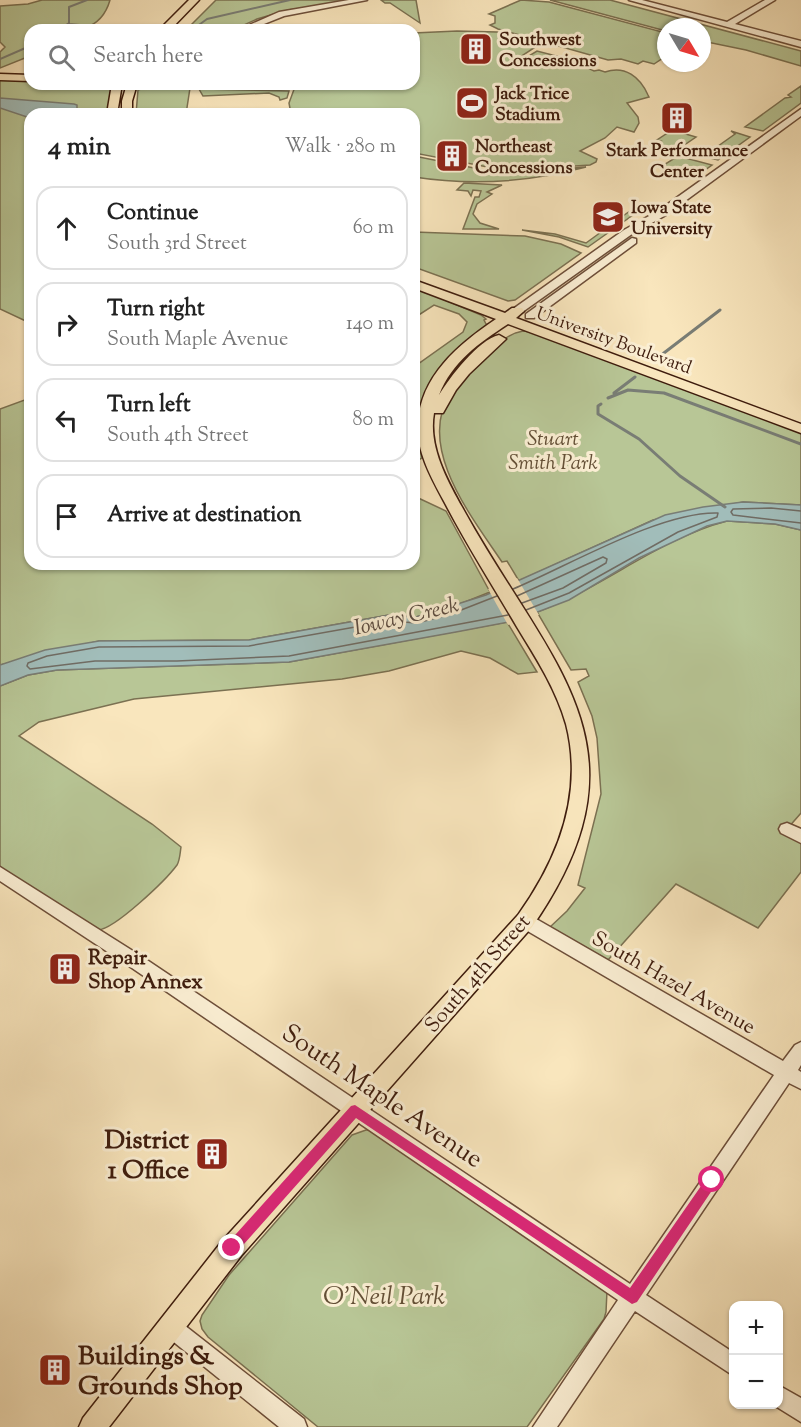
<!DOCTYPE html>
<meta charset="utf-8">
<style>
:root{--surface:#fff;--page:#f6f6f6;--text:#222;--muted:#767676;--line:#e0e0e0}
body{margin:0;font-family:"Sorts Mill Goudy",serif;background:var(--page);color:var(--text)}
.controls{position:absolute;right:18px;bottom:18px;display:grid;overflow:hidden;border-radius:12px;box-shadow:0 2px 4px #0004}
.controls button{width:54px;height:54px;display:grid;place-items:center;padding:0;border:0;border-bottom:2px solid var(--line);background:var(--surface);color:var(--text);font:30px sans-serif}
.compass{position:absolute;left:657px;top:18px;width:54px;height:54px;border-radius:50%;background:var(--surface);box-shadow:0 2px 4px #0004;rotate:128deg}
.stop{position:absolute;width:18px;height:18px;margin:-14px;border:4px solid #db2777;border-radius:50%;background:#fff}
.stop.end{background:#db2777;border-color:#fff;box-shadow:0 2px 6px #0008}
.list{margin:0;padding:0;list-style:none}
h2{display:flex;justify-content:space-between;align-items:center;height:78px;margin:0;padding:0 24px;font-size:26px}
h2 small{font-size:20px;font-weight:400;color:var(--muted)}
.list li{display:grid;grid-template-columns:39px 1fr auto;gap:18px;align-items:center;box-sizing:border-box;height:84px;margin:0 12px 12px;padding:0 12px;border:2px solid var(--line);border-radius:18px}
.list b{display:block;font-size:22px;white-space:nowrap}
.list p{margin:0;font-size:20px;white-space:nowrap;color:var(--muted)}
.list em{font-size:20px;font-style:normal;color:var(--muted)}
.icon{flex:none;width:33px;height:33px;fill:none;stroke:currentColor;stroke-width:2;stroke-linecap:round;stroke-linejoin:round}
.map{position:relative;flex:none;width:801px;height:1427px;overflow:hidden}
.search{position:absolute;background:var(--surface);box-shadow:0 2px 4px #0004;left:24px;top:24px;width:396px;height:66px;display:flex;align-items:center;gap:15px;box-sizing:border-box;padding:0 21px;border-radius:18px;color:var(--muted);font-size:22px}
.panel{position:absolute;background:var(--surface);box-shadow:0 2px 4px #0004;left:24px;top:108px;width:396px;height:462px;border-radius:18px}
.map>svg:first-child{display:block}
</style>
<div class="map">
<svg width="801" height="1427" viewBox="0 0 801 1427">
<rect width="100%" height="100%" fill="#f9e6bd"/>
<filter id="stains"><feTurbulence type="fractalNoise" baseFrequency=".00333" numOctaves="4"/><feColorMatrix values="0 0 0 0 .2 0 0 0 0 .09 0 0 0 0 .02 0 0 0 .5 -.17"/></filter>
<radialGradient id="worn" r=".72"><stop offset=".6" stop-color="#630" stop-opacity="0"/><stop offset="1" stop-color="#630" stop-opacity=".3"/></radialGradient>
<!-- green -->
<path fill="#b8c696" stroke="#7b7152" stroke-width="1.5" d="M42 0H110C99 39 62 30 30 30V56L0 68V52L5 47 0 42V6L28 4Z
M216 0H363L288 10 257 19 233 30H186Z
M381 0H416L420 23 390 3H385Z
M521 0 549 2 666 33V56L654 64 643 61 638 64 621 59 608 60 498 29 490 25 495 23V16L489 14Z
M550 0H610L801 51V66L746 50 702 41 704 40 702 39V27H666V31Z
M457 31 497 32 540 44 523 55 529 56 537 51 564 58 554 63 559 65 569 59 594 71 599 70 605 72C625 65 640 77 648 95L649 97 627 103 638 117 639 123 634 132 617 127 605 138 580 151 597 159 596 162 590 165 530 169 493 168 414 153V114H291L289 103 296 84H414V33Z
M0 80 30 81V84H104L112 89 108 114H30V323L0 309Z
M801 86V103L763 131 745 127 785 98 791 97 788 95Z
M147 87 190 88 186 114H136L138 90Z
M199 89H202L289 91 287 98 280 100 279 97 269 93 203 96Z
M672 130 696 137 677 150 657 144 661 141 657 140Z
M731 131 750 137 718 160 689 153 696 148 711 151 735 134Z
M414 156 489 171H536L586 167C530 182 472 186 414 177Z
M678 156 712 165 694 178 662 166Z
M464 183 502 185 487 192 492 194 477 204 473 214 480 223 499 229H463L475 197H479L481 191 473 190 471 196 468 191 457 190Z
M634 208 640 210 588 247 559 237 522 230 555 234 586 243Z
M414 232 525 236 561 244 581 253 515 300 508 301 414 267Z
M414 287 481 315 486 319 484 320 486 324 489 325 448 360 419 442 422 458 414 463V367L463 332 467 322 459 314 434 305 414 318Z
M523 331 532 332 801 432V505L743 502 653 520 519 581 507 561 502 562C472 517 415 447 451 392 457 383 468 374 476 366 490 353 503 334 523 331Z
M30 398V564H414V496L446 511 490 592 450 608 416 617 389 615 249 640 99 641 0 665V409Z
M727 521 775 524 801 530V813L787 829 801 837V872L758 928 676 884 608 960 550 927 567 911 585 888 578 885 601 794 597 738 592 716 578 682 589 676 586 669 571 670 537 612C603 588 658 539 727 521Z
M507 622 537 672 518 674 490 658 461 651 389 671 342 679 134 699 39 722 19 736 152 824 181 847C180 853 180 860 177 865 166 880 115 929 98 930L0 872V686L28 675 57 670 289 662Z
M366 1130H372L607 1291 606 1312 604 1319 527 1427H318L208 1337 202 1329 200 1321 202 1315 229 1275 352 1135Z"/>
<!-- water -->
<path fill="#a1bdba" stroke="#797d75" stroke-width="1.5" d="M0 98 74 104 77 105V114H30V118L0 108Z
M743 502 801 505V530L775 524 727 521 707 526 639 558 569 600 514 621 456 632 289 662 57 670 28 675 0 686V665L45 650 99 641 249 640 389 615 416 617 486 595 665 515 703 507Z"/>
<!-- pier -->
<path fill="#f9e6bd" d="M517 578 539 615 508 625 488 589Z"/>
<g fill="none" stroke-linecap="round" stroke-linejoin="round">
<!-- shore -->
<path stroke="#706c64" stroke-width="1.5" d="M801 511 771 508 733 509 731 512 733 515 801 523
M513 589C568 566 661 511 718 513L717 517 678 532 569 593 526 610
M497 596 451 614 417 623 389 621 249 646 99 647 47 656 28 663 27 666 30 669 95 661H177L289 656 508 615
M517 596 603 557 607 559 606 563 563 588 522 603"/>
<!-- stream-far1 -->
<path stroke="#797d75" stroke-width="2" d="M69 24 101 27
M110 28 121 30
M59 30 69 23V7L87 0
M192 30 207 19 290 0
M0 59 30 46"/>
<!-- stream -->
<path stroke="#797d75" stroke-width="3" d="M660 356 720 310
M614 393 635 377
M608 398 628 390 664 393 801 444
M601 404 598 406V414L639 439 680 476 725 507"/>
<!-- minor casing -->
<g stroke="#6d4e39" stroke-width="3">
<path id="minor" d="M349 0H367L284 16 249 30H238L279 12Z
M629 0H642L727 22 765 0H775L735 24 801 41V47Z
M801 109V116L666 215 632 234 521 313H513V309L624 230 658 211Z
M632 238 636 239V243L534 318H526V314Z
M787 823 801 829V843L781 833 779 829 781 825Z
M0 867 144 958 630 1284 774 1075 519 926 516 921 519 916 525 914 531 916 783 1061 795 1045 801 1042V1065L798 1070 801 1072V1089L789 1083 646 1295 734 1353V1376L635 1311 557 1427H533L618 1300 132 968 0 881Z
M172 1318 179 1321 304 1419 307 1427H279L165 1335 161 1328 165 1321Z
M778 1385 801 1398V1422L772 1404H778Z"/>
</g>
<!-- major casing -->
<g stroke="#3e1c0d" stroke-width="3">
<path id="major" d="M189 0H199L170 30H159Z
M0 74 30 75V81L0 80Z
M112 84H122L117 114H107Z
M127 84H137L132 101V114H122V101Z
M414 280 505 313 512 308H522L524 311 516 318 801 424V433L508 324C479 343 452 362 439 395 450 377 478 340 499 335L506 339 469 374 456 390 443 413H434C428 446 447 480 462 507 549 666 658 745 532 927L241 1256 109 1427H79L83 1418 223 1240 518 915C558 859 584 794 566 724 556 689 536 658 517 627 493 586 468 547 446 505 433 481 416 452 418 424 420 376 459 344 496 319L414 288Z"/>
</g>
<!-- minor -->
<use href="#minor" fill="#fbefd4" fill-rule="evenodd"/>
<!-- major -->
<use href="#major" fill="#f9e6bd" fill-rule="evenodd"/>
</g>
<!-- route -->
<path fill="#db2777" d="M355 1105 630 1288 708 1176H717L719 1180 637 1302 632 1304 356 1118 236 1253 232 1255 227 1253 225 1248 227 1244 351 1106Z"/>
<!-- icons -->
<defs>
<g id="building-square" transform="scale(1.725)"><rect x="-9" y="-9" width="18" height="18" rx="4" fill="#8f2418" stroke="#fbefd4"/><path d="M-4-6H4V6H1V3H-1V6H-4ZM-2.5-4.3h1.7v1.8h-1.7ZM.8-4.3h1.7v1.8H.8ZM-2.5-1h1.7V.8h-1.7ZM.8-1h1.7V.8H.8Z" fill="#fff"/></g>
<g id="stadium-square" transform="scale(1.725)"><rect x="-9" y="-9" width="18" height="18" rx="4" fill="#8f2418" stroke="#fbefd4"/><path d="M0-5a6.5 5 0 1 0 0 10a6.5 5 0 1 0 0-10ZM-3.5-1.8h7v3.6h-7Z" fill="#fff"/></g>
<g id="university-square" transform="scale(1.725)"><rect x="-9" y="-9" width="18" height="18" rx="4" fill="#8f2418" stroke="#fbefd4"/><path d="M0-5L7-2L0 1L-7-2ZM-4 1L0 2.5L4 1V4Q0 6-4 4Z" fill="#fff"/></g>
</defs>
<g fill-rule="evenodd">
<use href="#building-square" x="476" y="49"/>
<use href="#stadium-square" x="472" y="103"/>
<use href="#building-square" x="677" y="118"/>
<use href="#building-square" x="452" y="156"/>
<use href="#university-square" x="608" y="217"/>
<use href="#building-square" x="65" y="969"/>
<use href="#building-square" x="212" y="1154"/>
<use href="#building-square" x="55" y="1370"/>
</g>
<g text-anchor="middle" stroke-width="6" stroke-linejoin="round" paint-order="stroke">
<!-- far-poi labels -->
<g font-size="18" font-weight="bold" fill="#3e1c0d" stroke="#fbefd4" text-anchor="start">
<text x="499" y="45">Southwest<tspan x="499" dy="21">Concessions</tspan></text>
<text x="495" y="99">Jack Trice<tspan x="495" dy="21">Stadium</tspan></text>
<text x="475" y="152">Northeast<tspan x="475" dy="21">Concessions</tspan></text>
<text x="677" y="156" text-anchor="middle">Stark Performance<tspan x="677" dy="21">Center</tspan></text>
<text x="631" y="213">Iowa State<tspan x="631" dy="21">University</tspan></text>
</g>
<!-- far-street labels -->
<g font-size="18" fill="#3e1c0d" stroke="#fbefd4">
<text transform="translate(614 340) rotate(20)" y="6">University Boulevard</text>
</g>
<!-- park labels -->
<g font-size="21" font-style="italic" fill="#634f36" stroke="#fbefd4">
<text x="553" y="445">Stuart<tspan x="553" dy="24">Smith Park</tspan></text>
</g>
<!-- poi labels -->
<g font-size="21" font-weight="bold" fill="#3e1c0d" stroke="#fbefd4" text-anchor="start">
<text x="88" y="964">Repair<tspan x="88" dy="24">Shop Annex</tspan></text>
</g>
<!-- street labels -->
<g font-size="21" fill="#3e1c0d" stroke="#fbefd4">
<text transform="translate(477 973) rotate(-49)" y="7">South 4th Street</text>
<text transform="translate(674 982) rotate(30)" y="7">South Hazel Avenue</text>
</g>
<!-- water labels -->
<g font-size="22" font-style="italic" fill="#5c4c41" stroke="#fbefd4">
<text transform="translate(406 615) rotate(-13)" y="8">Ioway Creek</text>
</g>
<!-- near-street labels -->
<g font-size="26" fill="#3e1c0d" stroke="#fbefd4">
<text transform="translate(383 1095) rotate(34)" y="9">South Maple Avenue</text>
</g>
<!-- near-poi labels -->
<g font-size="26" font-weight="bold" fill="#3e1c0d" stroke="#fbefd4" text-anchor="end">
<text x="189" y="1148">District<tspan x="189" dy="30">1 Office</tspan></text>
<text x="78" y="1364" text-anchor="start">Buildings &amp;<tspan x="78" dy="30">Grounds Shop</tspan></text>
</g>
<!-- near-park labels -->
<g font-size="26" font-style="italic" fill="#634f36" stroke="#fbefd4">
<text x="384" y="1304">O'Neil Park</text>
</g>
</g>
<rect width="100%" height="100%" filter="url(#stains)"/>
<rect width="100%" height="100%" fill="url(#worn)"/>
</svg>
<div class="controls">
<button>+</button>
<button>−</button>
</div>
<svg class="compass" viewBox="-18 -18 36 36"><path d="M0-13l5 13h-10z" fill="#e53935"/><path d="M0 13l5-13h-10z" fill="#767676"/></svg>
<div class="stop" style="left:712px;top:1180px"></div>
<div class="stop end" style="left:232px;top:1248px"></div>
<div class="search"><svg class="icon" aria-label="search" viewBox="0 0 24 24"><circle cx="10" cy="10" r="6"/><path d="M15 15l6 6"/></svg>Search here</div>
<section class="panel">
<h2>4 min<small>Walk · 280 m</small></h2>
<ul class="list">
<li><svg class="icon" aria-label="ahead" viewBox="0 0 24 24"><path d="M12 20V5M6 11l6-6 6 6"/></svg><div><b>Continue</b><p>South 3rd Street</p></div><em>60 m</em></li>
<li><svg class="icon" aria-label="right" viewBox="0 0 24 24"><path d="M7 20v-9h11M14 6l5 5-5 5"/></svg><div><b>Turn right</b><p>South Maple Avenue</p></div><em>140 m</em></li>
<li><svg class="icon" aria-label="left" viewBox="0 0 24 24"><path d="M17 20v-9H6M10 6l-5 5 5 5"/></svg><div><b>Turn left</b><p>South 4th Street</p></div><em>80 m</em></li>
<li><svg class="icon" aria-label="arrive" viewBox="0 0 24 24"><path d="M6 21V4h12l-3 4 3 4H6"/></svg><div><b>Arrive at destination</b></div></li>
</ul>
</section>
</div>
